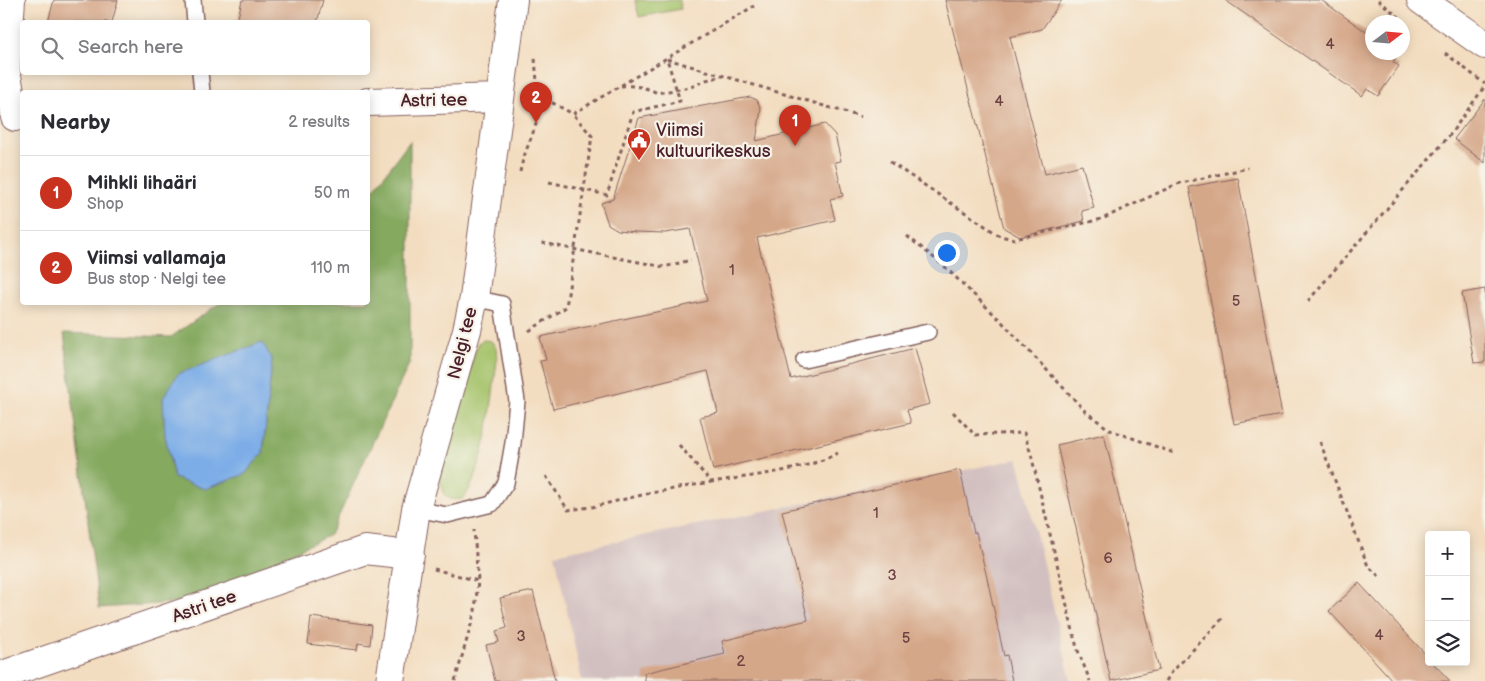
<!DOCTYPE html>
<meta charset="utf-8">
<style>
:root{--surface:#fff;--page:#f2f2f3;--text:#2b2b33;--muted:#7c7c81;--line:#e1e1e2;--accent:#c8321e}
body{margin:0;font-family:"Balsamiq Sans",sans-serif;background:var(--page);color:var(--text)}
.controls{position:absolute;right:15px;bottom:15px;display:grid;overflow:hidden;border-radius:5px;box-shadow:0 2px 12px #0003}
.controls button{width:45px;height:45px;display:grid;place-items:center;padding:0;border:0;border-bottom:1px solid var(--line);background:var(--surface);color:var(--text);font:25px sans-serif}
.compass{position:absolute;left:1365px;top:15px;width:45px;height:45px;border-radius:50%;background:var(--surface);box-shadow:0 2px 12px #0003;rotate:74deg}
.you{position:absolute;left:946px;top:252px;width:18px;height:18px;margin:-12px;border:4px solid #fff;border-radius:50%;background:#1a73e8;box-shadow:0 0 0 8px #1a73e833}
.badge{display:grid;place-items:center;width:32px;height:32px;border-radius:50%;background:var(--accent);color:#fff;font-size:16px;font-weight:700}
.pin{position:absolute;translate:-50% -41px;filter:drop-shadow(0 1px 2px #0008)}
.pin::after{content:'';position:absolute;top:26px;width:18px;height:15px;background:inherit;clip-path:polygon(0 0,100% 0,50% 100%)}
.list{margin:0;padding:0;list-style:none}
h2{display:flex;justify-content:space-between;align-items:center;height:65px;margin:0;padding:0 20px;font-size:21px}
h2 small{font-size:16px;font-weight:400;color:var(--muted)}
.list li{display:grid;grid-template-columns:32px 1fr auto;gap:15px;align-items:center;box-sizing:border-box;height:75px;padding:0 20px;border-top:1px solid var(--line)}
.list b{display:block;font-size:19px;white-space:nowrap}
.list p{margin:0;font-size:16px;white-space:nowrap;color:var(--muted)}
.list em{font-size:16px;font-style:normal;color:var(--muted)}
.icon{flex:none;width:28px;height:28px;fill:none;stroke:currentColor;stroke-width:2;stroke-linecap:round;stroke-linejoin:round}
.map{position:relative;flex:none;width:1485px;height:681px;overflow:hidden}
.search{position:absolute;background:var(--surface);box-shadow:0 2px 12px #0003;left:20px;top:20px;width:350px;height:55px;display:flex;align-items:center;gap:12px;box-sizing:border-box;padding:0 18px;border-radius:5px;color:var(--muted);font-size:19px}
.panel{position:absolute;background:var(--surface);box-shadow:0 2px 12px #0003;left:20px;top:90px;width:350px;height:215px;border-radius:5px}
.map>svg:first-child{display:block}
</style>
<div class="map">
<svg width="1485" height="681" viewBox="0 0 1485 681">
<rect width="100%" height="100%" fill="#f7f3e8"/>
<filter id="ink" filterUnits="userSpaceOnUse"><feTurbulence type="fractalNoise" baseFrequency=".02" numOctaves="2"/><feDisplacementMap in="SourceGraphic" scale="10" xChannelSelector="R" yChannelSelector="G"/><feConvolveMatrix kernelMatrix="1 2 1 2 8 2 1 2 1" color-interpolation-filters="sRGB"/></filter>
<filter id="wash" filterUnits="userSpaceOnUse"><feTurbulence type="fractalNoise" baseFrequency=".0096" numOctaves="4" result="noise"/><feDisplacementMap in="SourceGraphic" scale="20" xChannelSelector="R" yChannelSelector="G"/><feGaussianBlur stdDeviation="1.12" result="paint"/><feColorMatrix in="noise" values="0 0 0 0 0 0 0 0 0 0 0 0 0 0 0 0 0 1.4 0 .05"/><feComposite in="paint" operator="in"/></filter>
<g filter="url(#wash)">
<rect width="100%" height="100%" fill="#f3ddc0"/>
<!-- industrial -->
<path fill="#d2bfc0" d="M1018 459 1071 681H582L555 554Z"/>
<!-- green -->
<path fill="#a5c36a" stroke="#78714a" d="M635 0H679L681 9 639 17Z
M484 340 491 341C497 347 497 352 497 360 492 399 487 468 463 499 441 503 440 487 440 471L478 343Z"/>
<!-- forest -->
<path fill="#84a95e" stroke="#676444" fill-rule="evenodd" d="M410 141V362L330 535 186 602 99 608 64 333 171 337 220 303 368 302V197ZM272 359 263 453 245 474 174 478 165 435 163 398Z"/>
<!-- water -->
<path fill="#7dade7" stroke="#646689" d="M262 342 272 359 263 453 245 474 205 489 174 478 165 435 163 398 178 374Z"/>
<g id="blocks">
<!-- building -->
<path fill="#d5a789" d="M54 0H118L112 22H48Z
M242 0H323L317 22H237Z
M945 0H1062L1042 29 1010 37 1045 174 1082 165 1094 208 1082 211 1084 221 1020 237 1004 228Z
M1225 0H1321L1372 36V52H1399L1393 62 1399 66 1378 96 1367 89 1362 96Z
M750 97 757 100 761 109 756 141 825 124 835 135 841 161 835 162 843 196 830 199 835 220 757 238 791 379 915 348 930 404 907 410 911 423 713 470 700 417 718 413 708 371 553 409 540 361 546 360 540 337 707 301 690 229 665 233 636 232 618 230 608 224 601 203 613 199 639 118Z
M1485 99V163L1454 139Z
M1238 178 1282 415 1234 424 1189 187Z
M1485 289V362L1474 363 1462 293Z
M1104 434 1159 670 1111 681 1057 445Z
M960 470 974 533 976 532 987 578 1004 656 1007 655 1012 681H645L644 673 725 654 722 641 808 620 782 511Z
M1359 583 1429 658V662H1432L1450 681H1393L1329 611Z
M533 591 555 681H495L486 645 499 642 496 631 507 628 500 598Z
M311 617 372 625 370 645 358 643 357 650 308 644Z"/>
</g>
</g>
<g filter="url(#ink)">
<use href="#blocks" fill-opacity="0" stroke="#85625f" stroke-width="1"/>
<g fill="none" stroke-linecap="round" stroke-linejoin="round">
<!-- lane casing -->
<g stroke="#85625f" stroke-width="18">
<path id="lane" d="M193 0 195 22
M200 72 202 92
M804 360 928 332
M416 509 447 515 492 504 506 483 513 443 517 401 502 304 474 298"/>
</g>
<!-- street casing -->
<g stroke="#85625f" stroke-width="30">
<path id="street" d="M11 0 6 71 15 117
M1421 0 1485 45
M368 102 500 98
M0 676 365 550 410 555
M390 681 416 509 467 330 474 298 513 0"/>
</g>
<!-- path -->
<path stroke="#85625f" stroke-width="3" stroke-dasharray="4 4" stroke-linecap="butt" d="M1378 0 1399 17
M1445 53 1485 84
M667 59 861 117
M621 86C634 85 646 87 657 93L691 87 706 80 723 76
M538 95 573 114 754 6
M890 162 1000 236 1015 239 1102 219 1177 184 1248 168
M520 172C523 155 531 140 536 124 541 102 536 78 535 57
M549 182 607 195 633 112 680 101 667 59
M907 236 943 265 1001 321 1086 412 1110 430 1174 453
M542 243 664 267 691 260
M1308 301 1449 136 1485 86
M529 331 566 307 592 136 573 114
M953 412 975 435 1024 433 1031 454 1077 648 1090 681
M1320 442 1368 566 1381 578
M679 445 711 482C750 476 805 471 838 453
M546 476 568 510 592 507 646 494 711 482
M434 569 478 581
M455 681 475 611 478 581 474 530
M1166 681 1172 672 1224 617"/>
<!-- lane -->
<use href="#lane" stroke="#fff" stroke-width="15"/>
<!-- street -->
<use href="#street" stroke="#fff" stroke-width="28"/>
</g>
</g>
<!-- icons -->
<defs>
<g id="civic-pin" transform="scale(1.25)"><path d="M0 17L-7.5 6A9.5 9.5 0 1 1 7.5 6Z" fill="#c8321e" stroke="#f7f3e8"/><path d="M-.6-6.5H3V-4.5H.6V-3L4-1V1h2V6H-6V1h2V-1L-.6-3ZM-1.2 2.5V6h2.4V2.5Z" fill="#fff"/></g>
</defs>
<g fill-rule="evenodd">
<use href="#civic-pin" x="639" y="140"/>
</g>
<g text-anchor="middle" stroke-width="4.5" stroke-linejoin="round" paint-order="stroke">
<!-- number labels -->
<g font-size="15" fill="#6d4142">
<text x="1330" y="49">4</text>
<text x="999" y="106">4</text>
<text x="732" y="275">1</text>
<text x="1236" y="306">5</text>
<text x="876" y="518">1</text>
<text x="1108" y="563">6</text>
<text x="892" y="580">3</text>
<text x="1379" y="640">4</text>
<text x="521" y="641">3</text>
<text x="906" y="643">5</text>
<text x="741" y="666">2</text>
</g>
<!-- street labels -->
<g font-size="18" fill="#4a1f2b" stroke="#f7f3e8">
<text transform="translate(434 100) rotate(-1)" y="6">Astri tee</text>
<text transform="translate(462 343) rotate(-76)" y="6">Nelgi tee</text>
<text transform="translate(204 606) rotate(-19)" y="6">Astri tee</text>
</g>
<!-- poi labels -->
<g font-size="18" fill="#4a1f2b" stroke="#f7f3e8" text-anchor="start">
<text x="656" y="136">Viimsi<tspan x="656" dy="21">kultuurikeskus</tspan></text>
</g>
</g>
</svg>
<div class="controls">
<button>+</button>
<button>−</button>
<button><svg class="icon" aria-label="layers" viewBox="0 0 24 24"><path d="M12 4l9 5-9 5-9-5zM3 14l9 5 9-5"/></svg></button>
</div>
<svg class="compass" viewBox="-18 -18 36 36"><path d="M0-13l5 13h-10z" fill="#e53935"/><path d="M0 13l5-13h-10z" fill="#7c7c81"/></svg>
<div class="you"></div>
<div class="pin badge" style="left:795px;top:146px">1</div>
<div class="pin badge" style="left:536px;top:123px">2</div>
<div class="search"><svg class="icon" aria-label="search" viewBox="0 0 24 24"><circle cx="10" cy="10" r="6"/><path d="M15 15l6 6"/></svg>Search here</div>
<section class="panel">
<h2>Nearby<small>2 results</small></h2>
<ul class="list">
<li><span class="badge">1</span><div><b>Mihkli lihaäri</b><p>Shop</p></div><em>50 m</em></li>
<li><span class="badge">2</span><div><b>Viimsi vallamaja</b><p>Bus stop · Nelgi tee</p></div><em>110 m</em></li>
</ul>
</section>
</div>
